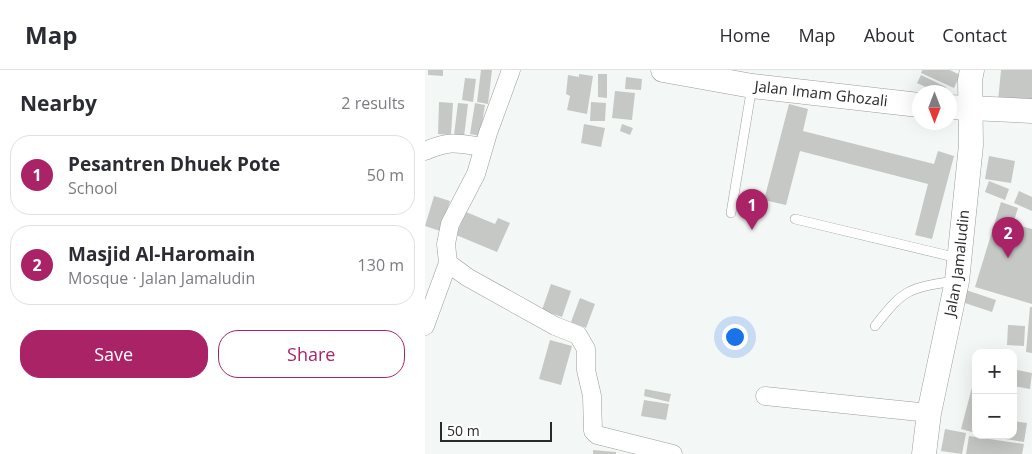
<!DOCTYPE html>
<meta charset="utf-8">
<style>
:root{--surface:#fff;--page:#f7f7f7;--text:#2b2b33;--muted:#7c7c81;--line:#e1e1e2;--accent:#ab2367}
body{margin:0;font-family:"Open Sans",sans-serif;background:var(--page);color:var(--text)}
.controls{position:absolute;right:15px;bottom:15px;display:grid;overflow:hidden;border-radius:10px;box-shadow:0 5px 20px #0002}
.controls button{width:45px;height:45px;display:grid;place-items:center;padding:0;border:0;border-bottom:1px solid var(--line);background:var(--surface);color:var(--text);font:25px sans-serif}
.compass{position:absolute;left:487px;top:15px;width:45px;height:45px;border-radius:50%;background:var(--surface);box-shadow:0 5px 20px #0002;rotate:180deg}
.scale{position:absolute;left:15px;bottom:12px;width:112px;box-sizing:border-box;padding-left:5px;border:2px solid #282928;border-top:0;font-size:14px;line-height:18px;white-space:nowrap;color:#282928;-webkit-text-stroke:4px #fff;paint-order:stroke}
.you{position:absolute;left:309px;top:266px;width:18px;height:18px;margin:-12px;border:4px solid #fff;border-radius:50%;background:#1a73e8;box-shadow:0 0 0 8px #1a73e833}
.badge{display:grid;place-items:center;width:32px;height:32px;border-radius:50%;background:var(--accent);color:#fff;font-size:16px;font-weight:700}
.pin{position:absolute;translate:-50% -41px;filter:drop-shadow(0 1px 2px #0008)}
.pin::after{content:'';position:absolute;top:26px;width:18px;height:15px;background:inherit;clip-path:polygon(0 0,100% 0,50% 100%)}
.list{margin:0;padding:0;list-style:none}
h2{display:flex;justify-content:space-between;align-items:center;height:65px;margin:0;padding:0 20px;font-size:21px}
h2 small{font-size:16px;font-weight:400;color:var(--muted)}
.list li{display:grid;grid-template-columns:32px 1fr auto;gap:15px;align-items:center;box-sizing:border-box;height:80px;margin:0 10px 10px;padding:0 10px;border:1px solid var(--line);border-radius:20px}
.list b{display:block;font-size:19px;white-space:nowrap}
.list p{margin:0;font-size:16px;white-space:nowrap;color:var(--muted)}
.list em{font-size:16px;font-style:normal;color:var(--muted)}
.actions{display:flex;gap:10px;padding:15px 20px}
.actions a{flex:1;padding:11px 0;border:1px solid var(--accent);border-radius:20px;text-align:center;font-size:18px;color:var(--accent)}
.actions .main{background:var(--accent);color:#fff}
.map{position:relative;flex:none;width:607px;height:384px;overflow:hidden}
header{display:flex;align-items:center;gap:30px;box-sizing:border-box;height:70px;padding:0 25px;background:var(--surface);border-bottom:1px solid var(--line)}
header strong{font-size:24px}
nav{display:flex;gap:28px;margin-inline-start:auto;font-size:18px}
main{display:flex}
aside{flex:1;background:var(--surface)}
.map>svg:first-child{display:block}
</style>
<header>
<strong>Map</strong>
<nav><a>Home</a><a>Map</a><a>About</a><a>Contact</a></nav>
</header>
<main>
<aside>
<h2>Nearby<small>2 results</small></h2>
<ul class="list">
<li><span class="badge">1</span><div><b>Pesantren Dhuek Pote</b><p>School</p></div><em>50 m</em></li>
<li><span class="badge">2</span><div><b>Masjid Al-Haromain</b><p>Mosque · Jalan Jamaludin</p></div><em>130 m</em></li>
</ul>
<div class="actions"><a class="main">Save</a><a>Share</a></div>
</aside>
<div class="map">
<svg width="607" height="384" viewBox="0 0 607 384">
<rect width="100%" height="100%" fill="#f3f7f6"/>
<!-- building -->
<path fill="#c6c8c5" d="M3 0H18V6L3 5Z
M56 0H67L63 34 52 32Z
M497 0H525L535 5 529 18 496 3Z
M576 0H607V33L573 31Z
M154 4 168 6 162 44 142 40 145 26 141 24 143 5 154 7Z
M173 4H182V28L173 27Z
M496 5 521 17 518 22H512L492 13Z
M201 7 217 9 216 20 200 19Z
M40 8 51 9 48 32 37 30Z
M190 21 210 23 207 50 187 48Z
M14 32 28 33 26 65 13 64Z
M166 32 181 33 180 51H165Z
M33 33 43 34 39 67 29 65Z
M50 33 60 35 55 66 45 64Z
M364 34 383 39 378 61 509 94 513 81 529 86 507 169 490 165 503 114 375 81 361 135 339 130Z
M159 54 180 58 176 77 156 73Z
M197 54 208 58 205 65 195 61Z
M564 86 590 91 586 113 560 109Z
M564 111 584 119 580 130 560 122Z
M594 121 607 127V141L589 133Z
M9 126 25 131 15 161 0 156Z
M576 132 593 138 588 154 607 159V234L550 217Z
M41 142 70 154 73 148 85 153 72 182 31 165Z
M126 214 146 221 137 247 117 240Z
M541 220 571 230 567 242 537 232Z
M155 228 170 234 161 258 146 252Z
M605 237H607V283L601 282Z
M583 255 600 256 599 276 582 275Z
M125 270 147 276 136 315 114 309Z
M592 300 607 303 605 319 589 316Z
M550 306H551V363L536 359Z
M220 319 246 324 244 332 219 326Z
M219 330 244 334 241 350 216 346Z
M588 351 602 353 599 372 574 368 575 365H588Z
M520 359 541 363 537 384 516 381Z
M544 366 599 374 597 384H541Z
M168 380 191 382V384H168Z"/>
<g fill="none" stroke-linecap="round" stroke-linejoin="round">
<!-- lane casing -->
<g stroke="#9a9d9c" stroke-width="10">
<path id="lane" d="M306 143 327 16
M370 149 533 188
M450 256C479 219 483 218 529 211"/>
</g>
<!-- street casing -->
<g stroke="#9a9d9c" stroke-width="19">
<path id="street" d="M86 0 63 63 51 104 25 154 21 174 23 193 42 207 130 256 153 265 161 279V300L167 326 168 361 172 365 248 384
M0 81C26 70 31 73 59 77
M0 256 23 193
M340 326 504 343"/>
</g>
<!-- secondary casing -->
<g stroke="#9a9d9c" stroke-width="25">
<g id="secondary">
<path id="s1" d="M238 0 327 16 494 35"/>
<path d="M524 37 607 41"/>
<path id="s2" d="M499 384 504 343 532 211 546 75 545 10 547 0"/>
</g>
</g>
<!-- lane -->
<use href="#lane" stroke="#fff" stroke-width="9"/>
<!-- street -->
<use href="#street" stroke="#fff" stroke-width="18"/>
<!-- secondary -->
<use href="#secondary" stroke="#fff" stroke-width="24"/>
</g>
<g text-anchor="middle" stroke-width="5" stroke-linejoin="round" paint-order="stroke">
<!-- street labels -->
<g font-size="15" fill="#282928" stroke="#fff">
<text dy="5" stroke="none"><textPath href="#s1" startOffset="160">Jalan Imam Ghozali</textPath></text>
<text dy="5" stroke="none"><textPath href="#s2" startOffset="194">Jalan Jamaludin</textPath></text>
</g>
</g>
</svg>
<div class="controls">
<button>+</button>
<button>−</button>
</div>
<svg class="compass" viewBox="-18 -18 36 36"><path d="M0-13l5 13h-10z" fill="#e53935"/><path d="M0 13l5-13h-10z" fill="#7c7c81"/></svg>
<div class="scale">50 m</div>
<div class="you"></div>
<div class="pin badge" style="left:327px;top:160px">1</div>
<div class="pin badge" style="left:583px;top:188px">2</div>
</div>
</main>
